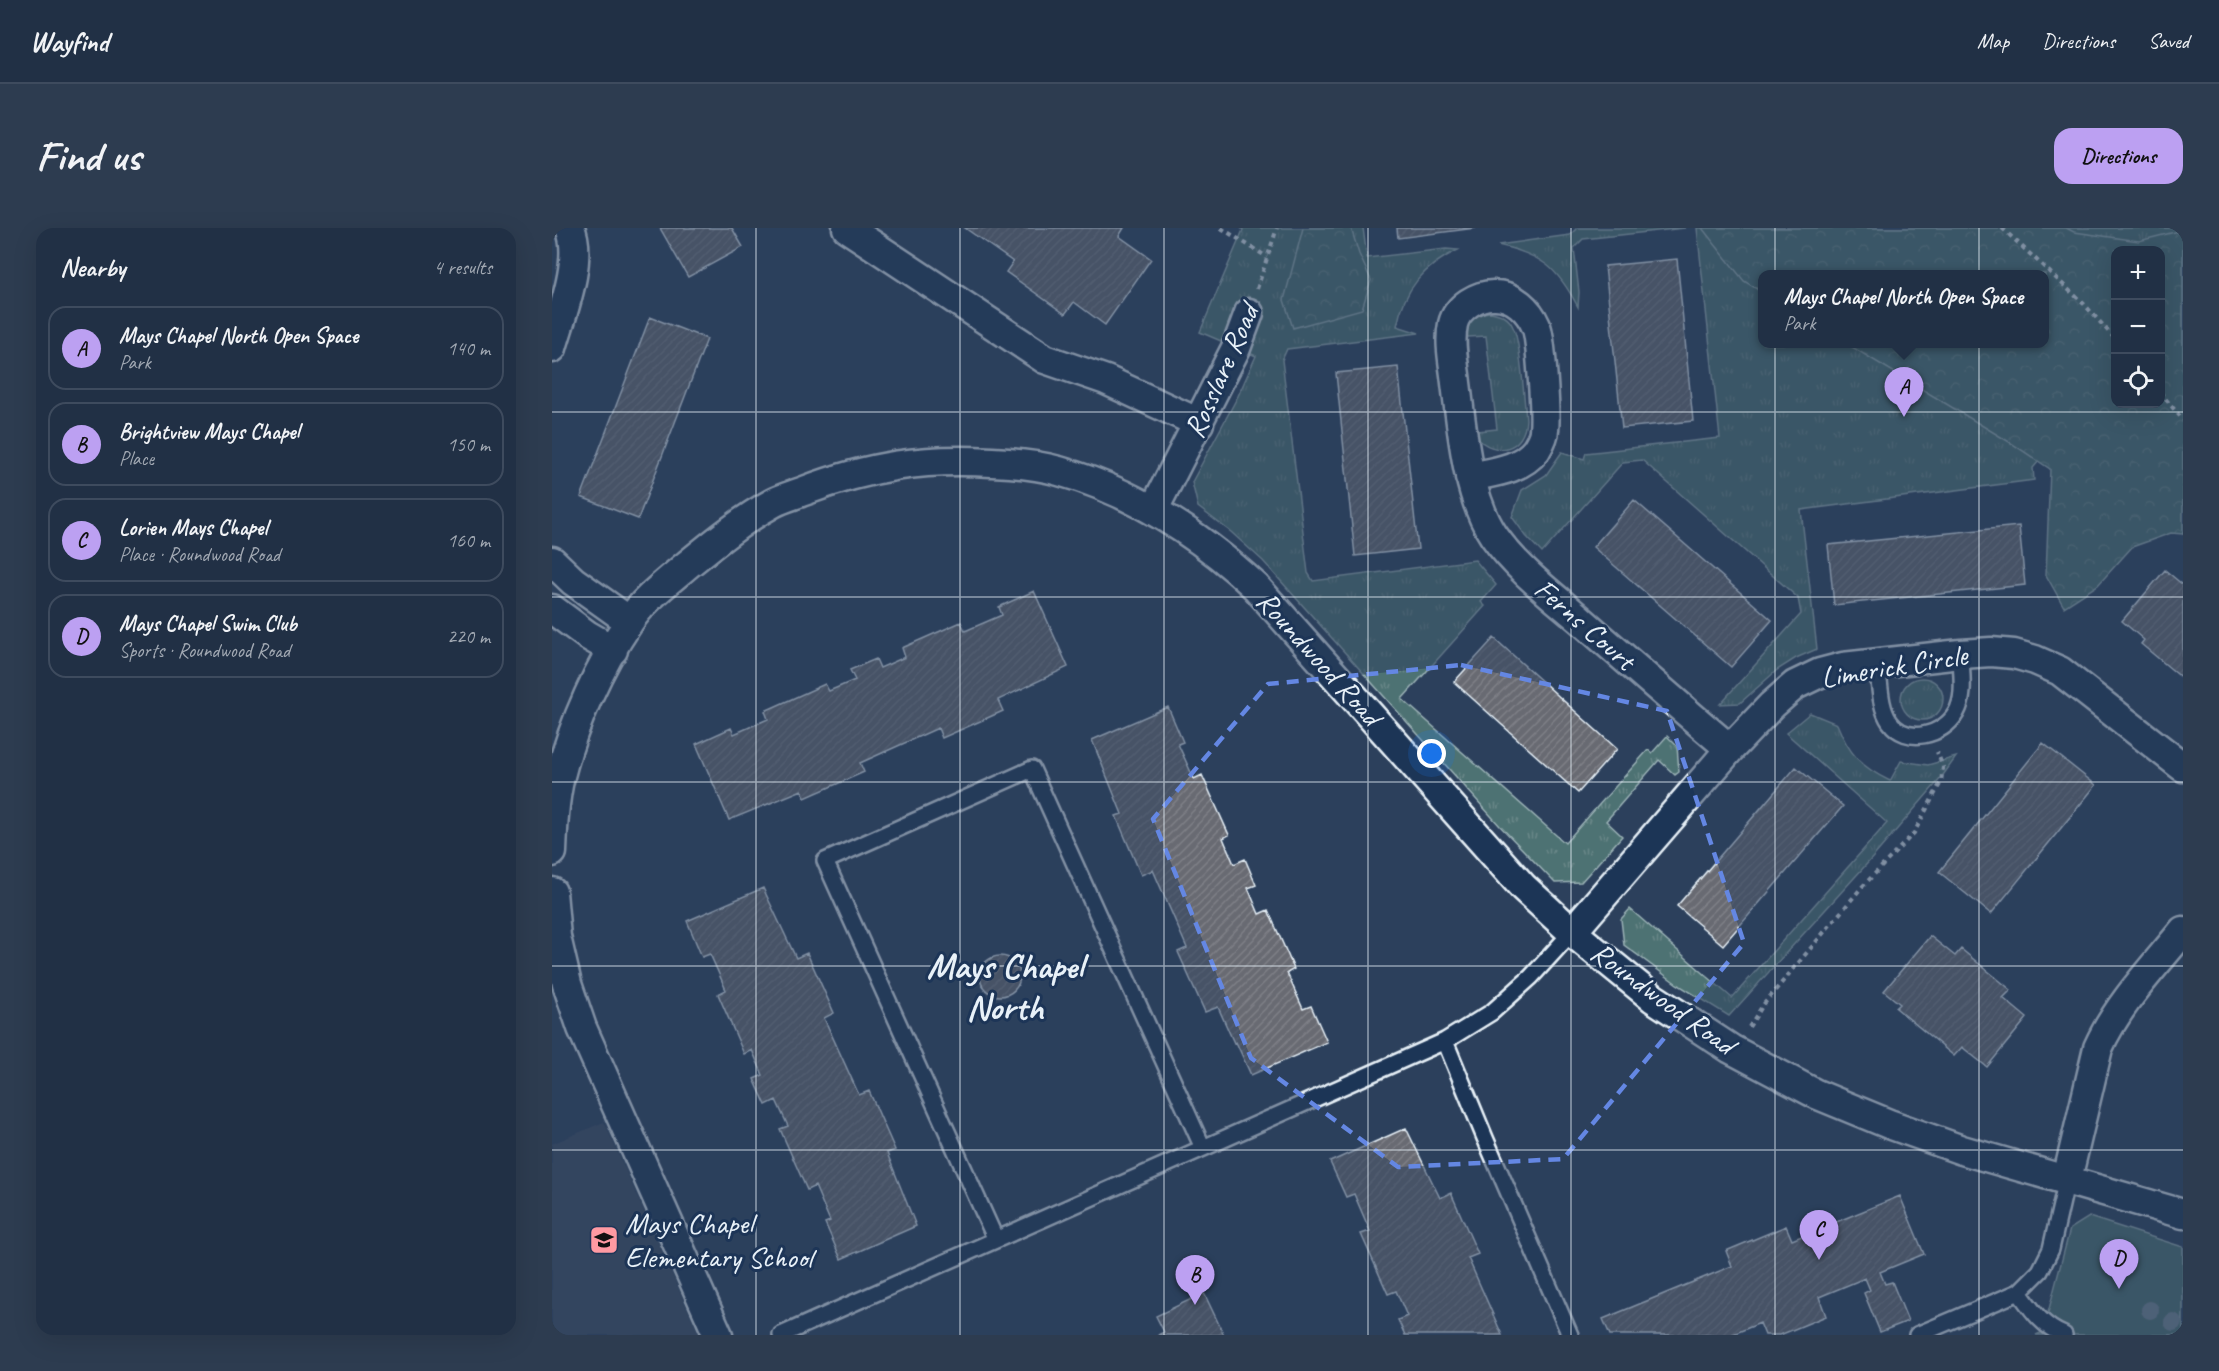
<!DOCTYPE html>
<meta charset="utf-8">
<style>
:root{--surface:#213045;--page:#2d3c50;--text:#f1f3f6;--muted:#a2a9b3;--line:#3e4b5e;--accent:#bca0f2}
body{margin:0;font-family:Caveat,sans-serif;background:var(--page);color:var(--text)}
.controls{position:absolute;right:18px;top:18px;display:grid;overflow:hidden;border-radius:12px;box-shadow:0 6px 24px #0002}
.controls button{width:54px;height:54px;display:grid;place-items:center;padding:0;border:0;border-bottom:2px solid var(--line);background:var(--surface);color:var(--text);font:30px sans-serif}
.you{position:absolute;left:880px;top:526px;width:21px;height:21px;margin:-15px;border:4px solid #fff;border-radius:50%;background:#1a73e8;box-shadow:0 0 0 9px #1a73e833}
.badge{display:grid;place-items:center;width:39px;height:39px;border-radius:50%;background:var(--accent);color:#111;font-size:20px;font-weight:700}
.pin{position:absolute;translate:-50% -50px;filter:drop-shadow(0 2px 3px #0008)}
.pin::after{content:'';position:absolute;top:32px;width:21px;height:18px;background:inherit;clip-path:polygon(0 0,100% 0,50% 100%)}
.popup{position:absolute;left:1206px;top:42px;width:291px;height:78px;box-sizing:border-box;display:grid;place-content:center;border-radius:12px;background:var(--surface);filter:drop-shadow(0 2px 4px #0005);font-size:20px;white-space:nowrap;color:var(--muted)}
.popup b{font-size:22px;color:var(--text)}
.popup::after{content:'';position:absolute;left:50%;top:100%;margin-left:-12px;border:12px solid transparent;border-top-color:var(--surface)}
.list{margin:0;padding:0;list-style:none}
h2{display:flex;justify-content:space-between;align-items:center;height:78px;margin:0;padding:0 24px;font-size:26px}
h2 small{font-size:20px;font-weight:400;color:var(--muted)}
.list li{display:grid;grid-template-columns:39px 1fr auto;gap:18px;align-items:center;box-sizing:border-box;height:84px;margin:0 12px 12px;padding:0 12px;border:2px solid var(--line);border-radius:18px}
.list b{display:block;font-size:22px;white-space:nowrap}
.list p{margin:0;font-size:20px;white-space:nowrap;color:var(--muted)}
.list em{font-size:20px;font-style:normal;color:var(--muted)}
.icon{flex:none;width:33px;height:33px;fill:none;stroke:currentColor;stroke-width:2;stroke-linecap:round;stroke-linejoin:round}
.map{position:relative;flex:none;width:1631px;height:1107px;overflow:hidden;border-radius:18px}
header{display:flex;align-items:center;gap:36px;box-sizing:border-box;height:84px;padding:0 30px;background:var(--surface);border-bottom:2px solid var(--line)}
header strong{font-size:28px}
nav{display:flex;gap:33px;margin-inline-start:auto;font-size:21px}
.intro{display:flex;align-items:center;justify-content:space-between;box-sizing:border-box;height:144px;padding:0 36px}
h1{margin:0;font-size:42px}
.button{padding:15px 27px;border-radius:18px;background:var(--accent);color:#111;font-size:21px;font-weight:700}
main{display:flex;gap:36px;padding:0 36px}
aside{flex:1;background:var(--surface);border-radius:18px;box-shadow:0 6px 24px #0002}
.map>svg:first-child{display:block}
</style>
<header>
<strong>Wayfind</strong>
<nav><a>Map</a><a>Directions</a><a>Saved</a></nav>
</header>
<div class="intro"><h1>Find us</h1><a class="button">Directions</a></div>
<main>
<aside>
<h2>Nearby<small>4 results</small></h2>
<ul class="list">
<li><span class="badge">A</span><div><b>Mays Chapel North Open Space</b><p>Park</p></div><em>140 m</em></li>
<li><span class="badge">B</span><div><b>Brightview Mays Chapel</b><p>Place</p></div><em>150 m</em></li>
<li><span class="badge">C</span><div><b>Lorien Mays Chapel</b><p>Place · Roundwood Road</p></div><em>160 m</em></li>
<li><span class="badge">D</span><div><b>Mays Chapel Swim Club</b><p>Sports · Roundwood Road</p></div><em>220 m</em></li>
</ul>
</aside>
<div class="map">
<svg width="1631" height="1107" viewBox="0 0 1631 1107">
<defs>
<pattern id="grass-tufts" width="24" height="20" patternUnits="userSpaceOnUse" patternTransform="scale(1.5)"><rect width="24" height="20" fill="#4e7273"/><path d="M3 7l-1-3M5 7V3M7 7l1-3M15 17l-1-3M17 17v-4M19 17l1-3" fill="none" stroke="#688788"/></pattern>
<pattern id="forest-crowns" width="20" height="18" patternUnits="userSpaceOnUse" patternTransform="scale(1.5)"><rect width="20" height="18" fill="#4e7273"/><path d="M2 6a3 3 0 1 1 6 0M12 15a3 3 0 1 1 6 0" fill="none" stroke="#688788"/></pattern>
<pattern id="building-hatch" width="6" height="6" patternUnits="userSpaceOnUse" patternTransform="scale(1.5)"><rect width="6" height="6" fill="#686a72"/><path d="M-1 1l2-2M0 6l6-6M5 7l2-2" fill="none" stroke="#7e8087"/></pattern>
</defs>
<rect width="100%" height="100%" fill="#2c405c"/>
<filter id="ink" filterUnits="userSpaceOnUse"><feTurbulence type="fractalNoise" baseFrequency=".0167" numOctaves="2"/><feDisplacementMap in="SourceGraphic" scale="12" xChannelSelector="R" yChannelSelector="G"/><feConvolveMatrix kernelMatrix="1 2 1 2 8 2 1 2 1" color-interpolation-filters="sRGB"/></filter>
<g filter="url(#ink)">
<!-- built -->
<path fill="#3e4d63" d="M52 894 147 1107H0V916Z"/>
<!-- grass -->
<path fill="url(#grass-tufts)" stroke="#9bb2b6" stroke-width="1.5" fill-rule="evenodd" d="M689 0H811L815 30 894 21 906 22C872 38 852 61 845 98L867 105 735 121 730 132 756 345 761 353 923 332 944 357 929 374 933 378 850 471 1013 615 1096 522 1100 525 1115 508 1125 518 1127 544 1123 547 1107 532 1054 593 1070 608 1029 654 1003 655 948 598 711 333 679 304 646 279 640 254 686 168 704 128 648 104 691 2Z
M1025 0H1133L1031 11 1022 20 1027 64 1026 79C1005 39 990 27 946 17L1018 7Z
M1145 0H1631V164L1608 22H1564L1563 144 1481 240 1482 252 1249 282 1265 421 1244 430 1225 442 1188 475 1168 476 1249 386 1246 370 1090 232 1071 234 990 325 974 308 960 289 970 262 994 247 1010 224 1032 231 1034 225 1168 210ZM1211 46H1493V116H1211Z
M939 84C949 86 957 89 961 99 969 113 972 172 974 191 973 223 943 230 923 208L926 203 945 201 934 108 916 109 912 104C918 91 925 85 939 84Z
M1349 471a21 21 0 1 1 42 0a21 21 0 1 1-42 0Z
M1258 485 1285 496C1297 526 1309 539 1338 553L1349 533 1376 537 1404 529 1389 550 1322 628 1177 788 1125 756 1072 717 1069 691 1078 681 1180 770 1335 595 1234 505Z"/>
<!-- forest -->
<path fill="url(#forest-crowns)" stroke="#9bb2b6" stroke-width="1.5" fill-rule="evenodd" d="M751 0H799L807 26 819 52 810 81 741 100 732 72Z
M1150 0H1514L1522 4 1587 13 1631 2V306L1619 305 1580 319 1546 357 1512 379 1494 347 1498 241 1459 215 1295 116H1493V46H1211V65L1192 53ZM1564 22H1608V176H1564Z"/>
<!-- garden -->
<path fill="#4e7273" stroke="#9bb2b6" stroke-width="1.5" d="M1537 989 1631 1019V1107H1484L1491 1104 1518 1001Z"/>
<!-- building -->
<path fill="url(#building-hatch)" stroke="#e8f1f8" stroke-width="1.5" d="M108 0H180L191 19 136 49Z
M413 0H572L567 8 599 31 553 97 522 74 513 86 454 44 461 34Z
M845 0H924L846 10Z
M1125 31 1141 193 1070 200 1053 38Z
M98 89 155 111 86 291 29 269Z
M846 139 866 321 803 328 784 145Z
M1082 272 1220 392 1179 439 1041 319Z
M1467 298 1473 357 1282 377 1276 317Z
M1613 342 1631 357V451L1589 416 1592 412 1570 393Z
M482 363 516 439 446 472 451 483 390 510 386 500 308 535 312 544 253 570 250 562 177 592 144 516 179 500 182 506 216 491 213 483 273 456 277 463 303 452 298 442 324 431 328 440 353 429 350 420 409 394 413 403 450 387 447 379Z
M942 410 1065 521 1026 565 902 454Z
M616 479 631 514 626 516 642 551 650 547 677 607 671 610 682 636 693 631 704 657 696 660 707 686 716 682 742 741 735 745 751 781 759 778 775 814 699 847 684 814 682 815 666 779 653 784 626 724 635 720 601 642 589 647 564 588 570 586 540 512Z
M1491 515 1544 557 1439 686 1387 644Z
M1244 539 1291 578 1171 717 1125 678Z
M211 660 244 730 255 725 282 785 272 790 307 867 317 863 343 922 335 925 364 998 289 1031 273 995 278 993 263 958 255 962 228 901 236 898 224 872 214 877 202 851 211 847 200 822 192 826 166 766 174 762 158 726 150 729 135 693Z
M1378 708 1403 728 1409 721 1459 762 1451 770 1475 790 1435 839 1410 819 1402 828 1344 780 1348 776 1332 763Z
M428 748a20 20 0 1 1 40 0a20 20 0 1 1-40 0Z
M854 900 888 970 899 965 926 1026 916 1030 950 1107H853L846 1092 855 1088 844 1063 836 1066 809 1006 818 1003 802 966 794 969 778 934Z
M1348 968 1372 1026 1328 1044 1333 1056 1340 1054 1356 1093 1328 1104 1312 1065 1318 1062 1313 1050 1267 1069 1274 1088 1228 1107H1213L1208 1095 1179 1107H1058L1051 1091 1180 1038 1174 1023 1234 998 1240 1012Z
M652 1065 672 1107H606L612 1104 604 1088Z"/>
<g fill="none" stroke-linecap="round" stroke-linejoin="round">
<!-- service casing -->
<g stroke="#e8f1f8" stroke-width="20">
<path id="service" d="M1325 435C1328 453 1327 479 1338 494 1354 517 1391 508 1404 485 1414 468 1409 445 1409 426
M893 813 933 910 1018 1107
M444 1012 273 633 480 541 651 920
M1467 1064C1480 1082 1490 1098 1512 1107
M229 1107 893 813 940 784 979 749 1020 704
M1365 1107 1467 1064 1488 1043 1499 1021 1515 951"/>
</g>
<!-- minor casing -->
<g stroke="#e8f1f8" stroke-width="33">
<path id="minor" d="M295 0 493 131 554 152 647 195
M0 120C9 88 32 31 18 0
M918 249C941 244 968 242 984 222 987 217 992 208 992 202 994 187 989 109 984 98 977 82 962 67 943 67 926 66 905 79 901 96 897 115 902 136 904 155 910 202 915 268 942 308 965 341 1000 367 1030 393 1079 436 1128 479 1178 521
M602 281 684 120 697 85
M0 333 21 353 77 393
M0 381 35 407 61 422
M0 624C1 599 2 572 8 548 21 496 47 438 77 394 91 372 115 354 135 337 162 315 190 292 221 275 230 270 242 267 252 263 318 238 370 230 440 234 462 235 486 237 507 243 583 264 647 306 704 359L971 659 1020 704 1101 770 1179 821 1264 866 1337 896 1410 922 1631 986
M0 664 4 709 15 756 30 800 166 1107
M1020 704 1178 521 1220 477 1243 457 1268 445 1291 439 1409 426 1439 424 1462 426 1483 432 1508 443 1631 539
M1515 951 1546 820C1565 777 1601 740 1631 703"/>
</g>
<!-- path -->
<path stroke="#e8f1f8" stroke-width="4" stroke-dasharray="4.5 4.5" stroke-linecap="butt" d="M669 0 715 29
M1450 0 1532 76 1564 112
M705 61 725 0
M1608 164 1631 192
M1197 799 1211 777 1310 659 1362 605 1389 554 1391 539 1385 524"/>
<!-- service -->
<use href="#service" stroke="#1d3557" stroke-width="15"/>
<!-- minor -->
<use href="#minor" stroke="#1d3557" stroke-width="28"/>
</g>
<!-- trees -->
<g fill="#768998">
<circle cx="1598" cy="1082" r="9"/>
<circle cx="1621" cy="1094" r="9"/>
</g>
</g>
<!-- marked area -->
<path d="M0 0H1631V1107H0ZM909 437 1115 483 1192 715 1011 931 846 939 699 830 601 591 716 456Z" fill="#2c405c" fill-opacity=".55" fill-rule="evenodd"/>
<path fill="none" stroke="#6487e3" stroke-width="4.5" stroke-dasharray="12 8" stroke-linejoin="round" d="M909 437 1115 483 1192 715 1011 931 846 939 699 830 601 591 716 456Z"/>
<!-- grid -->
<path fill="none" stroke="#e8f1f8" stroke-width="1.5" stroke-opacity="0.55" d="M204 0V1107M408 0V1107M612 0V1107M816 0V1107M1019 0V1107M1223 0V1107M1427 0V1107M0 184H1631M0 369H1631M0 554H1631M0 738H1631M0 922H1631"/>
<!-- icons -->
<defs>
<g id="school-square" transform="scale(1.5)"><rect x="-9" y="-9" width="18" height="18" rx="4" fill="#ff9aa2" stroke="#1d3557"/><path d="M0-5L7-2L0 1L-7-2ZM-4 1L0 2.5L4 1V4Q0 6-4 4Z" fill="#111"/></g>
</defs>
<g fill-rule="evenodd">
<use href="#school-square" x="52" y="1012"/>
</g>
<g text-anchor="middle" stroke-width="6" stroke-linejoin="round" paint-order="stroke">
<!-- street labels -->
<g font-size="30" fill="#e8f1f8" stroke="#1d3557">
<text transform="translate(669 143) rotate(-66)" y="10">Rosslare Road</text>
<text transform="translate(1033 396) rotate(41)" y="10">Ferns Court</text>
<text transform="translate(767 430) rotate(48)" y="10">Roundwood Road</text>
<text transform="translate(1342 438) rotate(-9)" y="10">Limerick Circle</text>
<text transform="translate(1111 770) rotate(36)" y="10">Roundwood Road</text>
</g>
<!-- poi labels -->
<g font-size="30" fill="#e8f1f8" stroke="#1d3557" text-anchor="start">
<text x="73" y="1005">Mays Chapel<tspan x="73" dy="34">Elementary School</tspan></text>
</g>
<!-- district labels -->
<g font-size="36" font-weight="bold" fill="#e8f1f8" stroke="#1d3557">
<text x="453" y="750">Mays Chapel<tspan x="453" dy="41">North</tspan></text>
</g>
</g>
</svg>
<div class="controls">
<button>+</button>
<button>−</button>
<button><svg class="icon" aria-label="locate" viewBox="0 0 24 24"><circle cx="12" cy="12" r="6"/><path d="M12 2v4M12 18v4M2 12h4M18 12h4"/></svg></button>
</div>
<div class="you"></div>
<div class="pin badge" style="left:1352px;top:189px">A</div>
<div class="popup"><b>Mays Chapel North Open Space</b>Park</div>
<div class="pin badge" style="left:643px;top:1077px">B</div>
<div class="pin badge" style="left:1267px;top:1032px">C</div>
<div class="pin badge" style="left:1567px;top:1061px">D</div>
</div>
</main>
